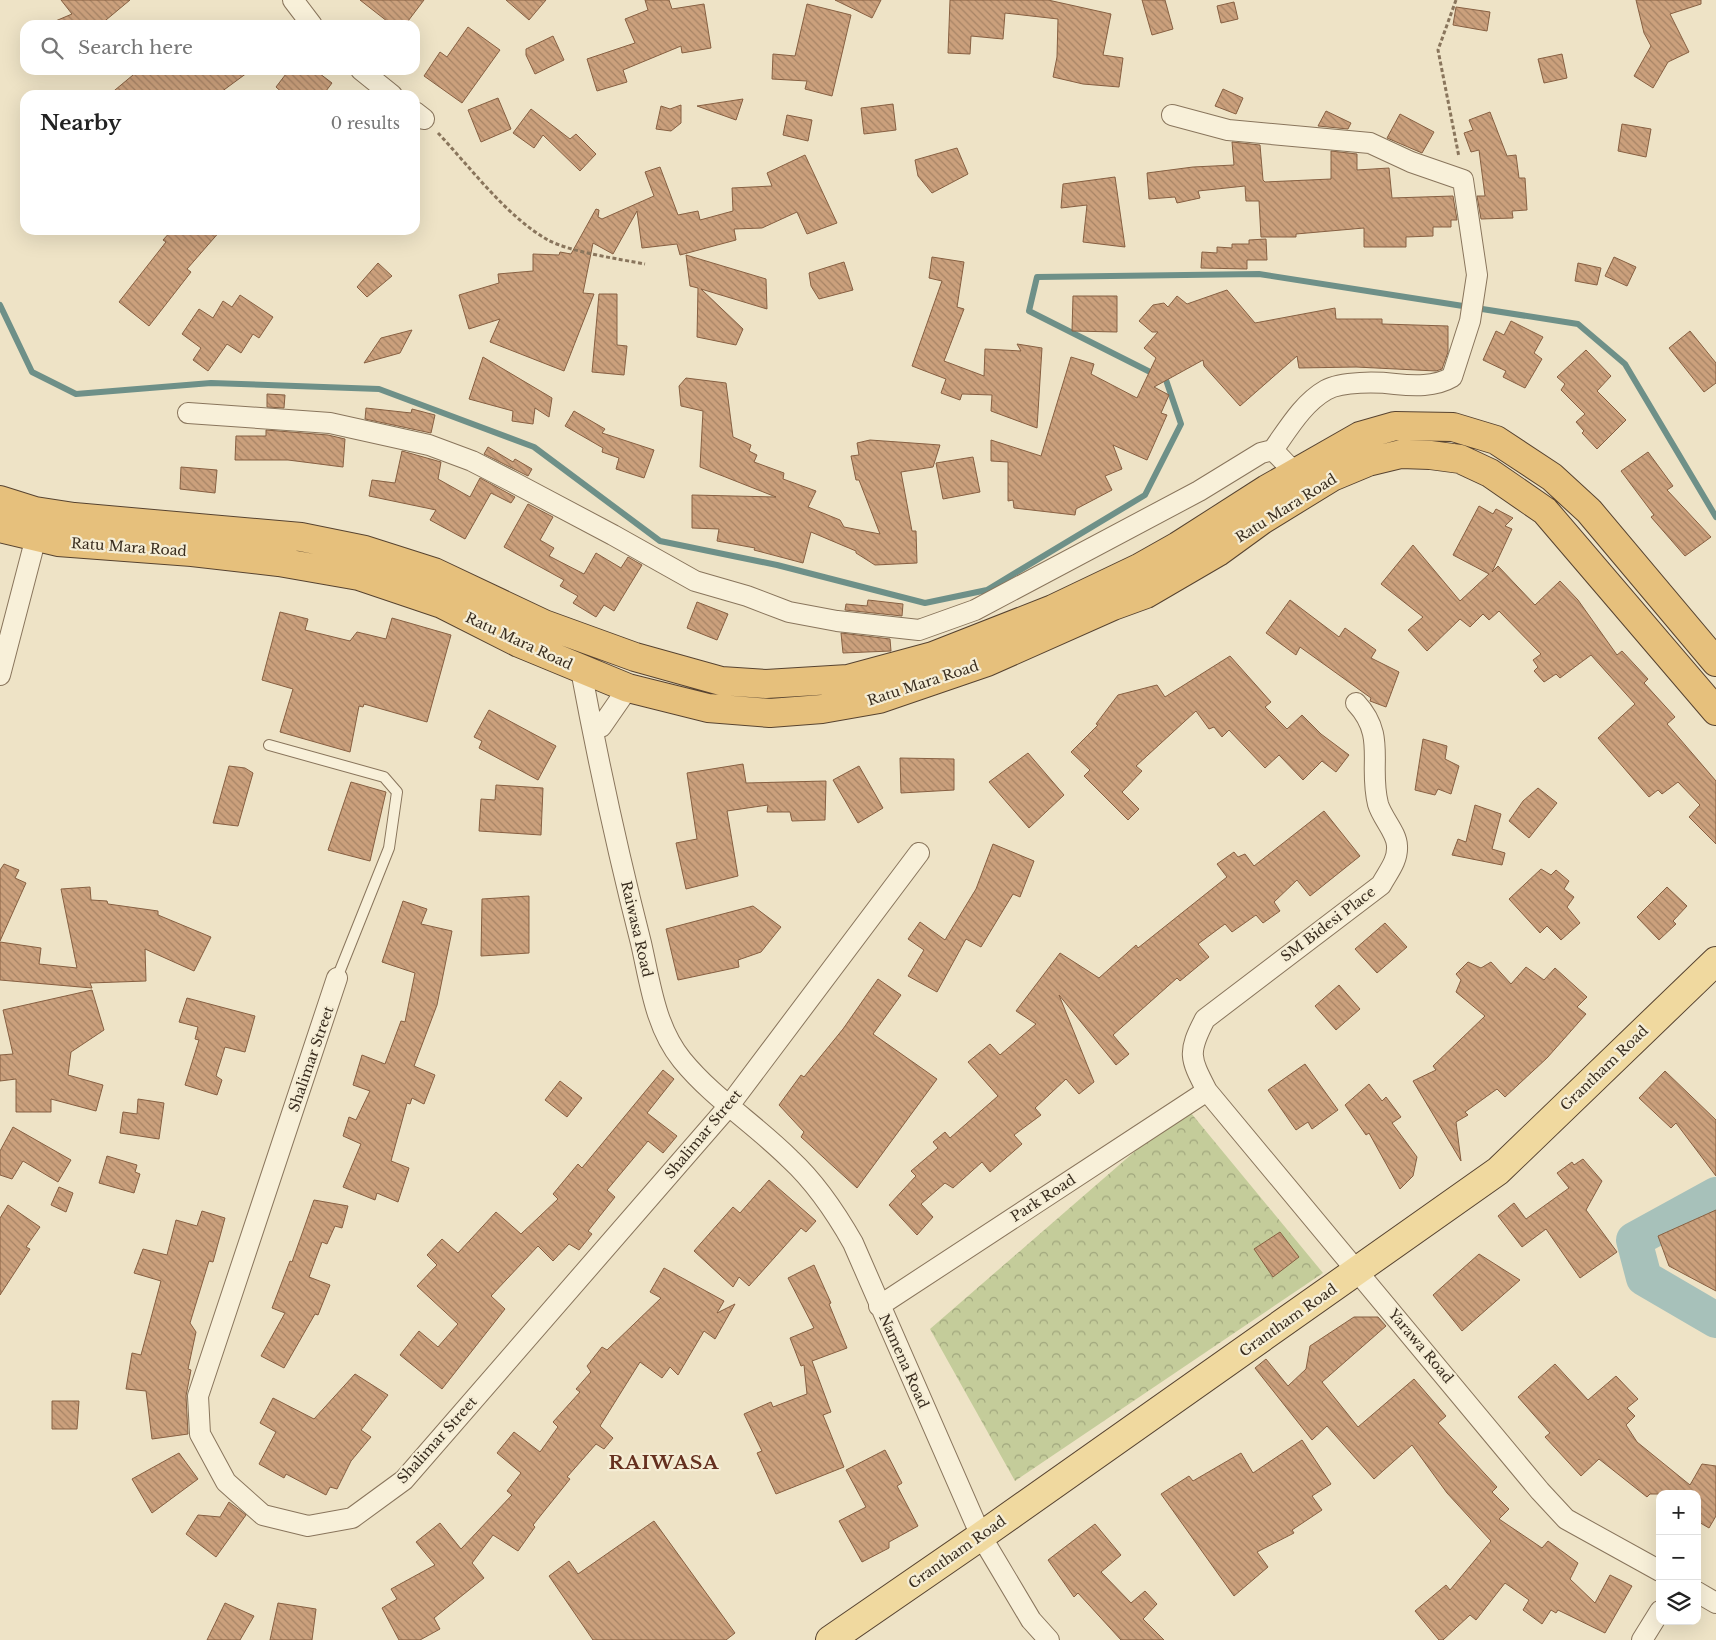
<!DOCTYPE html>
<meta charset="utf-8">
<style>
:root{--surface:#fff;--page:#f6f6f6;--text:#222;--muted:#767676;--line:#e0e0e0}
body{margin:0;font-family:"Libre Baskerville",serif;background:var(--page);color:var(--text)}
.controls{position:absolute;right:15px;bottom:15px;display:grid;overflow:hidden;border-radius:10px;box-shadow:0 5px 20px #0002}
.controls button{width:45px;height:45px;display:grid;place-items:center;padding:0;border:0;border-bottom:1px solid var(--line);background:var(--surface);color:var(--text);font:25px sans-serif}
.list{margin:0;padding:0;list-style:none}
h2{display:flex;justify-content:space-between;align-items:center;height:65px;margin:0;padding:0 20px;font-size:21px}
h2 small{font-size:16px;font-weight:400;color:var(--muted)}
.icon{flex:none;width:28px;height:28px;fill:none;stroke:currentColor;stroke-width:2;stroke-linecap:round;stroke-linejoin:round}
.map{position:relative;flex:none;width:1716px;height:1640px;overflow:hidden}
.search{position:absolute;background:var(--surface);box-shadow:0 5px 20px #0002;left:20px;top:20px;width:400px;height:55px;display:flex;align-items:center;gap:12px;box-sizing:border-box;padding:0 18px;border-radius:15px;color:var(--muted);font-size:19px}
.panel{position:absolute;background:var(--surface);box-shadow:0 5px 20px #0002;left:20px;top:90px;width:400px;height:145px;border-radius:15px}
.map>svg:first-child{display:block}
</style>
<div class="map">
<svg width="1716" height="1640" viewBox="0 0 1716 1640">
<defs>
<pattern id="park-crowns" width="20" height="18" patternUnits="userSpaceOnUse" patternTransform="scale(1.25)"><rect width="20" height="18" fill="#c4cc9a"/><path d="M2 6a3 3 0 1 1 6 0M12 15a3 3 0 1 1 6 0" fill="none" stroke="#a0a67d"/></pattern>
<pattern id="building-back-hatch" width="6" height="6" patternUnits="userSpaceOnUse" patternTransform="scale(1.25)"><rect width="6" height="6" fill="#cba07c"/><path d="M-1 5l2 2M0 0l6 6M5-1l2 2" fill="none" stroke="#a68365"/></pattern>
</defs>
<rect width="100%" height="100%" fill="#eee3c6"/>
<!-- park -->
<path fill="url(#park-crowns)" d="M1186 1107 1323 1273 1015 1481 930 1329Z"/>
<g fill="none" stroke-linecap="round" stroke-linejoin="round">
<!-- stream -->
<path stroke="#6e9088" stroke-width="6" d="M0 305 32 372 76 394 211 383 379 389 534 447 660 541 777 565 925 603 987 590 1145 495 1181 424 1166 380 1029 311 1037 277 1259 274 1578 324 1625 364 1716 517"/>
<!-- river -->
<path stroke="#a7c1ba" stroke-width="36" d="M1716 1195 1634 1240 1644 1278 1716 1320"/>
</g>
<!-- building -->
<path fill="url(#building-back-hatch)" stroke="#876042" d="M61 0H130L100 25H46L72 14Z
M360 0H424L405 25H392Z
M506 0H546L529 20Z
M645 0H669L672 9 704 4 711 48 682 53 681 46 623 70 627 82 597 91 587 59 635 43 625 19 648 10Z
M835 0H881L872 18Z
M950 0H1048L1111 14 1103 55 1123 58 1119 87 1083 84 1053 77 1057 57 1058 19 1005 13 1003 39 971 36 970 54 948 53Z
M1142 0H1165L1173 29 1152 35Z
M1636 0H1701V4L1670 14 1689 52 1668 62 1653 88 1634 76 1651 46 1644 33Z
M1234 2 1238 19 1221 23 1217 6Z
M807 4 851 15 832 96 805 89 807 81 772 79 773 54 795 56Z
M1456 7 1490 12 1487 31 1453 25Z
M468 27 500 50 462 103 424 76 440 52 447 57Z
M553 36 564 60 535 74 526 55V49Z
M1562 54 1567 78 1544 83 1538 59Z
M139 70H251L217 95H109Z
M289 70H315L332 83 323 95H285L276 87Z
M1223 89 1243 98 1236 114 1215 106Z
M498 98 511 129 481 142 468 110Z
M743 99 736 120 697 106Z
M893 104 896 130 864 134 861 108Z
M681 105V123L671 131 656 129 661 106 670 109Z
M531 109 570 139 576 134 596 154 580 171 543 135 534 148 513 133Z
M1326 111 1351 123 1348 129 1318 126Z
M1490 112 1507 156 1516 155 1519 178H1525L1527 210 1512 211 1513 218 1481 219 1477 196H1485L1479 150 1471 152 1464 133 1473 130 1469 120Z
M1400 114 1434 132 1422 153 1387 138Z
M787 115 812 120 808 141 783 135Z
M1622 124 1651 129 1646 157 1618 151Z
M1232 142 1260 145 1263 180 1265 182 1331 179V151L1357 154V170L1389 168 1392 198 1453 196 1457 220H1451V227H1433V236L1406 237V247H1364V228L1296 234V237H1261L1259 201H1246L1245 186 1198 191 1200 198 1177 203 1175 197 1149 199 1147 173 1193 167 1234 165Z
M957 148 968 174 932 193 918 176 915 160Z
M805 155 837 223 807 234 797 212 762 228 734 229 736 240 680 255 677 244 642 248 637 211 613 254 593 243 583 293 594 294 564 371 490 342 500 319 469 329 459 295 499 283 498 274 533 271V254L559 255 560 252 571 254 596 209 599 210 598 217 602 219 654 196 645 172 660 167 678 215 698 211 700 220 733 211 732 188 772 186 767 173Z
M1115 177 1125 247 1083 242 1087 205 1061 208 1063 184Z
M172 230H221L187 269 191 272 149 326 119 302 166 242 163 240Z
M1266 239 1267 260H1247V269L1201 268 1202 252 1217 253V247L1232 248V244H1249V240Z
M686 255 766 279 767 309 701 289 743 329 736 345 697 337 698 288 690 286Z
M932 257 964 262 957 307 964 309 944 361 984 376 985 349 1021 351 1017 344 1042 348 1037 428 991 411 992 395 962 394 960 400 941 393 946 379 912 366 942 281 929 278Z
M1614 257 1636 267 1627 286 1605 276Z
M844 262 853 290 819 299 811 286 809 273Z
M378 263 392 276 367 297 357 287Z
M1578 263 1601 268 1597 285 1575 281Z
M1227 290 1255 323 1335 308 1336 319H1382V324L1448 326V352L1442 369 1436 371 1356 367 1299 368 1297 356 1240 406 1204 366 1203 360 1154 387 1169 395 1161 413 1167 415 1147 460 1113 445 1122 469 1105 476 1112 490 1076 509 1075 515 1014 508 1013 500 1008 501V462L991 461V440L1041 456 1071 357 1094 364 1091 374 1137 398 1156 358 1144 348 1158 332H1152L1139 321 1153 305 1164 303 1168 307 1177 296 1187 304Z
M599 294H617V345L627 346 624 375 592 372Z
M240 295 273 317 259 338 253 334 241 353 227 344 208 371 193 360 201 348 182 334 199 309 213 318 223 301 232 307Z
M1073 296H1117V332L1072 331Z
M1511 321 1543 337 1534 353 1542 359 1525 388 1503 377 1506 371 1483 360 1496 331 1504 335Z
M412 330 400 353 364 363 381 338Z
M1690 331 1716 363V383L1704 392 1669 348Z
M1586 350 1611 376 1597 391 1626 420 1597 449 1582 433 1584 431 1576 422 1585 414 1561 390 1565 384 1557 377Z
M483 357 552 398 549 417 535 408 533 424 512 421 513 411 469 399Z
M686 378 726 383 733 437 751 445 749 451 757 455 754 462 784 473 783 479 816 491 808 507 840 520 844 527 880 534 859 480H856L851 456 859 455 857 443 870 440 940 445 933 467 901 472 912 531H916L917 563 875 565 856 553V551L811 532 803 563 754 550 755 548 717 541 719 529 692 528V495L776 497 700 467 703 411 681 406 679 386Z
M267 394 285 395 284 408 267 407Z
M366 408 411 413 412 409 435 415 431 433 365 419Z
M574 411 605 429 602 433 654 450 644 478 616 469 619 458 602 452 603 448 565 426Z
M266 430 328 435 345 439 343 467 288 460H235L236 436H266Z
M488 447 513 462 515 459 532 469 528 476 484 454Z
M402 451 441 462 438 479 470 497 480 478 515 497 511 503 491 493 465 539 430 520 436 510 369 496 372 480 395 483Z
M1648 452 1673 486 1667 490 1711 537 1685 556 1651 517 1654 515 1621 471Z
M973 457 980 492 943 499 936 463Z
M181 467 217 470 215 493 180 489Z
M528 504 553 517 540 540 554 548 549 556 584 574 596 553 621 568 628 557 642 565 614 611 604 605 596 617 573 603 578 596 560 586 564 580 504 547Z
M1479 506 1493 514 1496 509 1513 518 1505 526 1512 529 1492 572 1498 566 1535 605 1560 581 1578 600 1617 655 1622 651 1648 679 1644 683 1675 717 1667 724 1716 781V844L1689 817 1700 805 1678 782 1662 794 1658 790 1649 797 1598 738 1635 704 1591 655 1560 678 1556 674 1544 682 1534 671 1538 667 1533 660 1541 654 1499 611 1489 620 1483 614 1470 627 1460 619 1427 651 1408 630 1423 617 1381 584 1413 545 1460 601 1489 574 1453 555Z
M868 600 903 604 902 616 845 610 846 604 867 606Z
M1290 600 1339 637 1345 628 1376 650 1371 658 1399 672 1386 707 1370 701 1371 698 1300 647 1296 655 1266 633Z
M697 602 728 614 717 640 687 628Z
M280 612 308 619 305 630 350 641 357 632 386 639 392 618 451 635 427 722 364 704 363 707 359 706 350 752 280 732 293 689 262 680Z
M841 633 890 639 891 651 843 653Z
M1230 656 1271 702 1265 707 1287 729 1302 715 1321 734 1349 755 1336 772 1322 761 1303 780 1279 755 1265 768 1229 730 1222 737 1214 727 1209 729 1196 711 1136 766 1142 771 1122 792 1139 809 1128 820 1084 776 1090 770 1071 752 1098 725 1096 724 1118 695 1157 685 1165 697Z
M489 710 556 746 538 780 479 748 482 741 474 737Z
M1423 739 1447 746 1445 759 1459 766 1451 794 1438 789 1435 795 1415 790Z
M1028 753 1064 795 1029 828 989 782Z
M900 758 954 759V790L901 793Z
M743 764 746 783 826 781 825 820 792 821 790 812H767L768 805 727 811 738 876 686 889 676 843 697 839 687 773Z
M229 766 245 768 253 773 238 826 213 823Z
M859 766 883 808 858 823 833 780Z
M351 782 386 792 370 861 328 850Z
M496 785 543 788 541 835 479 831 481 799 495 800Z
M1538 788 1557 803 1529 838 1509 821 1523 801Z
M1475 805 1501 814 1492 849 1505 853 1502 865 1452 855 1458 839 1466 842Z
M1324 811 1360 856 1310 896 1297 880 1274 902 1280 911 1263 923 1256 915 1232 932 1225 924 1198 944 1209 957 1180 981 1177 978 1113 1035 1129 1054 1116 1065 1059 995 1094 1082 1079 1094 1066 1079 1035 1108 1041 1115 1014 1135 1022 1144 990 1172 982 1162 953 1188 945 1183 921 1204 933 1217 917 1235 889 1205 916 1176 911 1171 938 1148 933 1142 945 1132 950 1138 998 1096 968 1062 990 1044 1000 1055 1036 1024 1016 1011 1060 953 1099 978 1136 945 1138 948 1227 877 1217 864 1234 852 1238 857 1245 854 1254 866Z
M993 844 1034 861 1020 897 1013 894 981 947 966 939 937 992 908 976 924 950 908 939 920 922 945 940 976 889Z
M4 864 19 870 15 878 26 883 0 941V870Z
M1541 869 1551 875 1556 870 1569 881 1564 889 1574 897 1567 907 1580 923 1561 940 1547 926 1540 933 1509 899Z
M90 887 91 900 107 901 108 904 158 911V915L211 937 194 971 145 949 146 981 90 983 92 988 0 980V942L41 948 39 964 77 968 61 889Z
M1667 887 1687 906 1673 921 1676 924 1659 940 1637 917Z
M529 896V953L481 956 482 899Z
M403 901 427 909 421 924 452 931 437 1005 414 1066 435 1075 424 1104 412 1098 410 1104 407 1103 391 1161 409 1168 398 1202 377 1193 375 1200 343 1187 361 1144 343 1136 349 1117 356 1120 370 1091 353 1085 362 1055 385 1064 401 1021 405 1022 415 973 382 962Z
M753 906 781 927 761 952 738 960 739 967 678 980 666 929Z
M1385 923 1407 947 1377 973 1355 949Z
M1468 962 1481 968 1491 962 1511 984 1526 967 1544 980 1555 968 1587 997 1577 1007 1586 1014 1547 1058 1505 1097 1497 1089 1465 1112 1468 1115 1456 1122 1461 1161 1413 1081 1436 1070 1433 1066 1485 1016 1456 992 1461 980 1456 974Z
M878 979 901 995 873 1034 937 1079 857 1188 801 1137 804 1132 779 1105 801 1075 804 1077 843 1029Z
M1339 985 1360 1009 1336 1030 1315 1006Z
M92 990 104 1030 71 1052 68 1075 103 1085 96 1111 51 1099V1112H16V1079L0 1081V1055L13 1054 3 1010Z
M187 998 255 1016 245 1052 225 1047 216 1076 222 1080 217 1095 185 1085 199 1040 195 1039 198 1027 179 1022Z
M1305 1064 1338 1110 1312 1129 1308 1122 1296 1130 1268 1090Z
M663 1070 674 1079 647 1113 677 1136 663 1153 648 1141 607 1190 615 1197 588 1231 592 1234 579 1250 569 1244 553 1261 538 1246 491 1296 505 1309 442 1389 400 1355 419 1331 438 1347 458 1324 417 1286 437 1265 427 1255 442 1239 458 1253 496 1212 521 1234 558 1199 553 1194 578 1164 582 1168Z
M1665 1071 1716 1120V1176L1676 1123 1671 1128 1639 1098Z
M560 1081 582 1098 567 1117 545 1100Z
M1369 1084 1382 1101 1386 1097 1401 1117 1392 1123 1417 1157 1413 1176 1400 1189 1369 1133 1366 1135 1345 1105Z
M138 1099 164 1103 159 1139 120 1133 123 1112 137 1114Z
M13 1127 71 1160 58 1182 23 1161 12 1179 0 1175V1151Z
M107 1156 137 1165 135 1172 140 1174 134 1193 99 1183Z
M1583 1159 1602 1181 1586 1210 1617 1252 1580 1278 1546 1229 1522 1247 1498 1216 1514 1203 1526 1219 1569 1188 1557 1173 1572 1162 1574 1165Z
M769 1180 816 1221 806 1232 801 1228 749 1286 739 1277 733 1287 694 1251 733 1207 740 1213Z
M59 1187 73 1193 66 1212 51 1205Z
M314 1200 348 1206 342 1228 335 1226 327 1244 322 1242 309 1277 330 1285 318 1315 315 1314 284 1368 261 1356 285 1313 272 1308 290 1261 292 1262Z
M8 1205 40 1227 26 1247 30 1249 0 1295V1218Z
M1716 1210V1291L1669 1266 1658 1236Z
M202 1211 225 1218 213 1262 209 1261 190 1323 196 1332 188 1369 191 1370 186 1396 188 1434 152 1439 146 1391 126 1389 132 1353 141 1355 161 1281 134 1273 143 1249 167 1255 176 1220 197 1226Z
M1280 1232 1299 1257 1273 1277 1254 1249Z
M1479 1254 1520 1280 1462 1331 1433 1295Z
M814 1265 831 1303 829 1304 847 1348 812 1361 831 1412 823 1415 844 1467 776 1494 757 1453 762 1451 744 1414 771 1402 773 1407 807 1394 804 1365 801 1366 790 1338 814 1328 788 1278Z
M664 1268 724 1301 717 1313 735 1304 715 1339 704 1331 678 1375 670 1367 662 1378 640 1362 600 1426 613 1438 604 1449 596 1444 567 1477 570 1479 533 1525 535 1527 518 1551 493 1535 472 1563 484 1578 434 1618 440 1629 420 1640H399L382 1608 397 1599 391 1589 435 1565 416 1542 440 1523 461 1549 512 1495 507 1491 521 1473 497 1453 514 1432 540 1452 558 1427 553 1422 580 1392 576 1389 591 1372 587 1366 602 1347 607 1350 661 1298 650 1292Z
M1354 1317H1378L1386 1326 1322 1382 1358 1427 1414 1379 1446 1416 1438 1423 1497 1487 1492 1492 1509 1509 1499 1519 1542 1548 1548 1541 1578 1563 1570 1579 1595 1603 1610 1575 1632 1586 1605 1633 1558 1610 1556 1613 1551 1610 1542 1624 1523 1610 1529 1600 1505 1583 1476 1620 1470 1615 1443 1640H1439L1415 1611 1446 1585 1450 1590 1491 1541 1447 1493 1412 1445 1374 1479 1327 1426 1312 1440 1255 1368 1266 1359 1288 1386 1306 1369 1310 1346Z
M1555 1364 1588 1400 1616 1376 1638 1399 1627 1408 1635 1416 1626 1425 1637 1442 1690 1485 1702 1464 1716 1466V1516L1709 1528 1697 1521V1494H1650L1647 1497 1599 1459 1581 1476 1545 1437 1550 1433 1518 1397Z
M355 1374 388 1395 361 1430 371 1437 351 1461 337 1489 330 1487 326 1495 286 1474 284 1478 259 1464 276 1432 260 1423 273 1398 314 1419Z
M52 1401H79L77 1429H52Z
M1302 1440 1331 1484 1312 1496 1322 1510 1292 1530 1294 1533 1257 1552 1268 1567 1234 1596 1161 1494 1189 1476 1193 1481 1241 1453 1253 1473Z
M885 1450 902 1483 897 1486 918 1526 889 1542V1548L862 1562 839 1521 866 1507 846 1470Z
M179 1453 198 1479 152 1513 132 1479Z
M229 1502 246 1515 216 1557 186 1534 198 1515 220 1517Z
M654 1521 735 1633 726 1640H593L549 1576 569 1561 578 1574Z
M1095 1524 1121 1555 1101 1572 1131 1603 1145 1591 1157 1604 1143 1619 1164 1640H1121L1078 1593 1074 1597 1048 1560Z
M225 1603 254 1616 240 1640H207Z
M278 1603 316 1609 312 1640H270Z"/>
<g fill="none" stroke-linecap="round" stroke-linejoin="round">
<!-- service casing -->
<g stroke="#89755c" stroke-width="12">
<path id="service" d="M269 745 384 777 397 792 389 848 337 978"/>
</g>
<!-- minor casing -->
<g stroke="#89755c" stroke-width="22">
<path id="minor" d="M293 0 312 25
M361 70 392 95
M415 112 424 119
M1172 115 1228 130 1370 143 1411 162 1463 180 1477 275 1470 321 1452 377C1435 387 1414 386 1395 384 1378 382 1342 381 1326 390 1303 403 1288 429 1273 450
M188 413 330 423 429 445 472 461 513 482 613 535 695 581 747 596 789 612 837 621 919 630 975 610 1199 491 1261 453 1273 450 1294 472
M581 670C598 761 618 853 641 943 650 982 655 1027 682 1060 713 1098 755 1124 790 1159 816 1183 836 1213 853 1243L981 1536 1031 1620 1049 1640
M0 675 36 537
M1356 703C1387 736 1368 764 1378 804 1382 818 1397 833 1397 846 1398 861 1388 872 1381 885L1205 1019C1187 1053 1190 1058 1207 1091L1540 1491 1566 1519 1660 1571
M594 729 601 727 628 688
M337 978 198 1396 200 1434 226 1482 263 1515 308 1526 352 1518 404 1480 728 1107 919 853
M879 1306 1207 1091
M1697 1592 1716 1603
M1642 1640 1660 1611"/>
</g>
<!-- primary casing -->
<g stroke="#574330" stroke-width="30">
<path id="primary" d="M830 1640 981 1536 1498 1171 1716 961"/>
</g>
<!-- trunk casing -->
<g stroke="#574330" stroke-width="30">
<path id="trunk" d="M0 500 35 511 74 517 301 537 365 550 434 572 544 624 635 657 721 681 766 684 848 679 933 656 1053 609 1139 568 1178 546 1267 489 1360 436 1395 426 1453 427 1496 440 1552 477 1589 511 1716 662
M0 528 58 542 192 552 279 562 359 576 442 604 519 643 628 688 708 708 770 713 822 709 879 699 987 662 1113 606 1146 594 1218 552 1262 520 1332 477 1368 462 1401 454 1430 455 1460 459 1490 473 1545 511 1716 711"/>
</g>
<!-- path -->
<path stroke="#89755c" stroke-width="3" stroke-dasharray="4 2.5" stroke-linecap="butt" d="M1456 0 1438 50 1459 157
M438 133C470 167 507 217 548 240 570 252 619 259 645 264"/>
<!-- service -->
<use href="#service" stroke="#f8f0d9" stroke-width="10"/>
<!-- minor -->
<use href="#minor" stroke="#f8f0d9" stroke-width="20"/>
<!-- primary -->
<use href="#primary" stroke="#f0d99f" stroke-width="28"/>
<!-- trunk -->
<use href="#trunk" stroke="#e6c07c" stroke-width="28"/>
</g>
<g text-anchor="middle" stroke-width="4.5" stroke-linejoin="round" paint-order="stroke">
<!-- street labels -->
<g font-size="14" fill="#392d1f" stroke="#f5edd5">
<text transform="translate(1286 508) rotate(-32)" y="5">Ratu Mara Road</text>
<text transform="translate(129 547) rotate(4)" y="5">Ratu Mara Road</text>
<text transform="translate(519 641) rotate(25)" y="5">Ratu Mara Road</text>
<text transform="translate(923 683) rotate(-18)" y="5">Ratu Mara Road</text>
<text transform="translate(1328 924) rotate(-37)" y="5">SM Bidesi Place</text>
<text transform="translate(637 929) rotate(77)" y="5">Raiwasa Road</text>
<text transform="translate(311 1059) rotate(-71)" y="5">Shalimar Street</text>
<text transform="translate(1604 1068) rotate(-44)" y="5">Grantham Road</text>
<text transform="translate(703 1134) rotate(-50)" y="5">Shalimar Street</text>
<text transform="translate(1043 1198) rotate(-33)" y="5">Park Road</text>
<text transform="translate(1288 1320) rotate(-35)" y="5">Grantham Road</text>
<text transform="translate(1421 1346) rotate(50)" y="5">Yarawa Road</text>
<text transform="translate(904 1361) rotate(66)" y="5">Namena Road</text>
<text transform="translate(437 1440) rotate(-48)" y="5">Shalimar Street</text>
<text transform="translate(957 1552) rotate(-35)" y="5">Grantham Road</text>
</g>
<!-- district labels -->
<g font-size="19" font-weight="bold" letter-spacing="1" fill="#65301f" stroke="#f5edd5">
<text x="664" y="1469">RAIWASA</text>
</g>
</g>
</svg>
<div class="controls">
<button>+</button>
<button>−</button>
<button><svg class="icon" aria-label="layers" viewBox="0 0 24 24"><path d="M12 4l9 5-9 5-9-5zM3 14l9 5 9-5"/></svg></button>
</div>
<div class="search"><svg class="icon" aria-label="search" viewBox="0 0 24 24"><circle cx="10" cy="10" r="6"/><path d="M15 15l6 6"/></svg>Search here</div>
<section class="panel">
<h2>Nearby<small>0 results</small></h2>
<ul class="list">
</ul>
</section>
</div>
